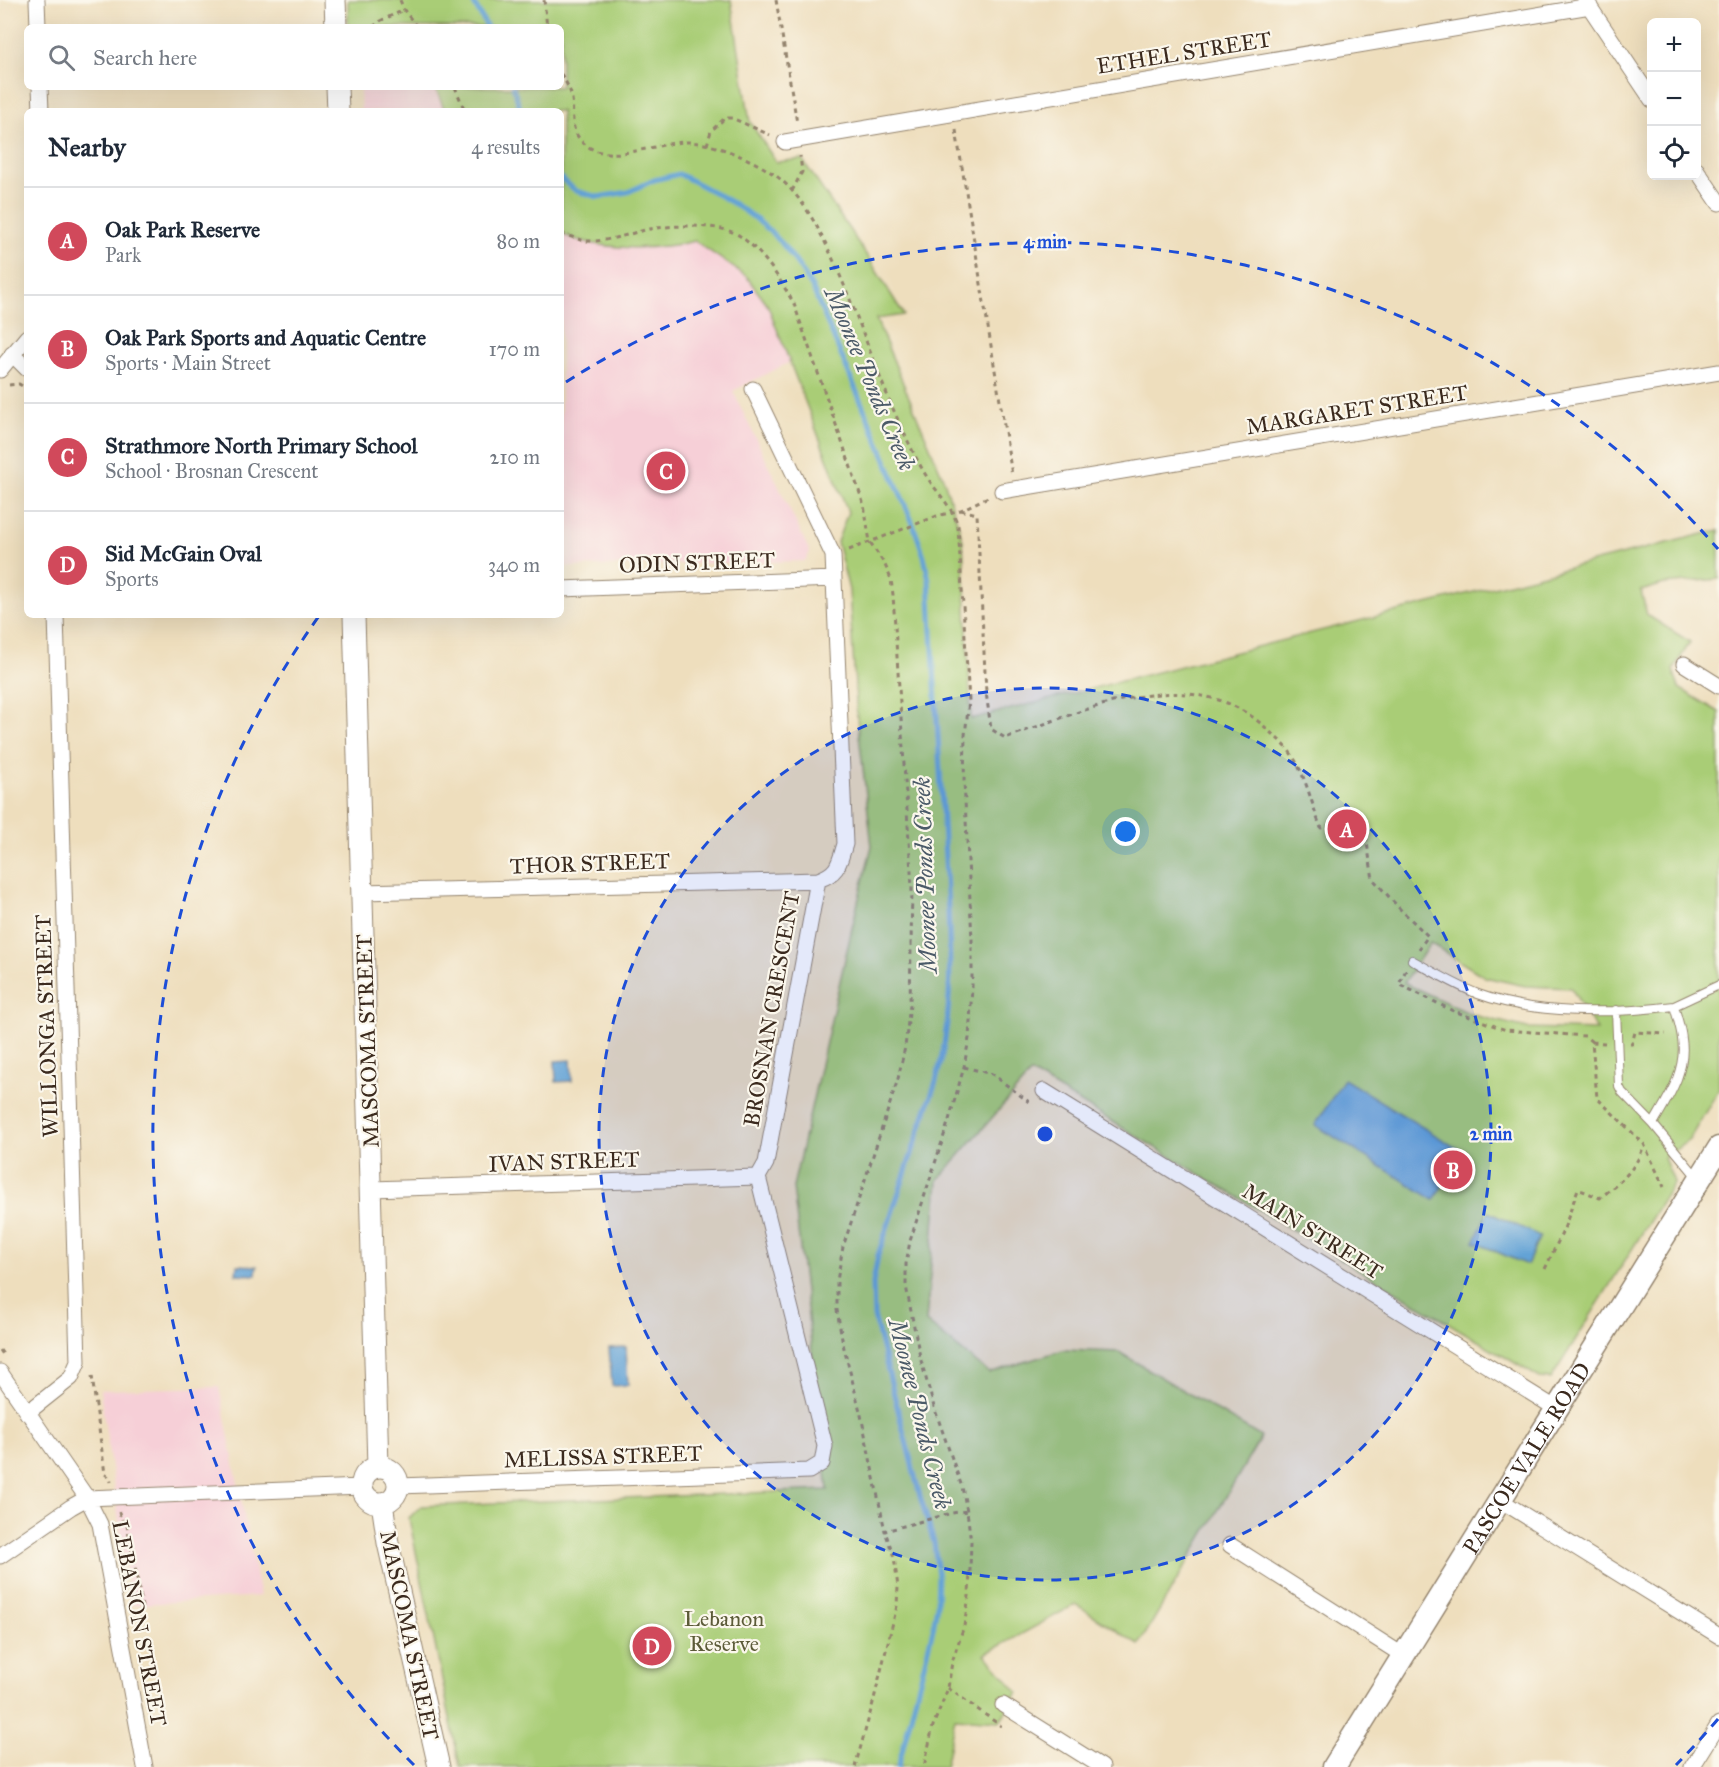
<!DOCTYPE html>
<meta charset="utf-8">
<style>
:root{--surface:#fff;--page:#f2f2f3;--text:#1f2937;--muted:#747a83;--line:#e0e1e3;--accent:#d1495b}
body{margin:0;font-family:"IM FELL Great Primer",serif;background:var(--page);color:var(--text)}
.controls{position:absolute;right:18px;top:18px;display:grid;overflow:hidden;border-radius:9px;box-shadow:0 6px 24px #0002}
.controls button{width:54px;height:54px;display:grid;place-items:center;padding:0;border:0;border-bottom:2px solid var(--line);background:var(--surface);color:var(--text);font:30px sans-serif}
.you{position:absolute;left:1126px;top:832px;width:21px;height:21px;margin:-15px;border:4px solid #fff;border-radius:50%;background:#1a73e8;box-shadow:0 0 0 9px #1a73e833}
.badge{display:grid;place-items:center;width:39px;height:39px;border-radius:50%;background:var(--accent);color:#fff;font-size:20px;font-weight:700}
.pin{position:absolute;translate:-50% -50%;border:3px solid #fff;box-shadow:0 2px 6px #0006}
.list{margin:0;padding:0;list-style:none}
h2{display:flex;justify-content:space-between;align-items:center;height:78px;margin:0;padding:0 24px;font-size:26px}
h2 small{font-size:20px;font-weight:400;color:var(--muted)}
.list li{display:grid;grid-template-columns:39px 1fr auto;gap:18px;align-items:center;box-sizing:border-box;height:108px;padding:0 24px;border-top:2px solid var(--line)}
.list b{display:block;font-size:22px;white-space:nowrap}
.list p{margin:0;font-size:20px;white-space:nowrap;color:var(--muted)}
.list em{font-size:20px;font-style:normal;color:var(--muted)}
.icon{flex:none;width:33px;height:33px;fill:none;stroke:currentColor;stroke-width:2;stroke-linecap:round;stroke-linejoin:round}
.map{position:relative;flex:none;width:1719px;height:1767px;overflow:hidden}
.search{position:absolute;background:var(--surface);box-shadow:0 6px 24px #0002;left:24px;top:24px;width:540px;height:66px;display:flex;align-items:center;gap:15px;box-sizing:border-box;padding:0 21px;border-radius:9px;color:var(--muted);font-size:22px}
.panel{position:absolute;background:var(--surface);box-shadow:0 6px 24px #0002;left:24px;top:108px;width:540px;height:510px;border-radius:9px}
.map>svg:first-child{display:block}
</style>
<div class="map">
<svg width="1719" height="1767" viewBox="0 0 1719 1767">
<rect width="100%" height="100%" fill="#fbf7ec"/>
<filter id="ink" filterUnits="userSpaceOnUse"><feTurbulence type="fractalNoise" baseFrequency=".0167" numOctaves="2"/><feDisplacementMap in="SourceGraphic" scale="12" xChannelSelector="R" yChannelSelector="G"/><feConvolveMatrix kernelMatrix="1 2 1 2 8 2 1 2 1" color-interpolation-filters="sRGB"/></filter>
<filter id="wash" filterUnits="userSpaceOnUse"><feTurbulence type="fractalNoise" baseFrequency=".008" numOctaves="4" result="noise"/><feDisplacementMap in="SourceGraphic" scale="24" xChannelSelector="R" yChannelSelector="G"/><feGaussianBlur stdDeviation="1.35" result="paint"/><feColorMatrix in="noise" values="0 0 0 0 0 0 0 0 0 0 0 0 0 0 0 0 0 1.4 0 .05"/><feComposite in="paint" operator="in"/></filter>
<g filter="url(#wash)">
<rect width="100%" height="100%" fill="#eedebd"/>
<!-- built -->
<path fill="#f6cfd7" d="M360 87H435L445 111H361Z
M561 234 578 241 678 245 695 240 747 277 768 306 790 362 733 391 810 552 805 561 561 567Z
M219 1387 260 1596 131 1605 100 1390Z"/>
<!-- green -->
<path fill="#a9cd76" stroke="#727c4a" stroke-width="1.5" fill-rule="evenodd" d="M348 0H731L750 122 776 162 802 159 869 259 904 315 876 319 944 480 963 541 971 719 1719 530V579L1664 584 1641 591 1647 615 1690 642 1673 670 1679 688 1719 712V1089L1689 1140 1664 1158 1674 1182 1551 1379 1540 1378 1031 1073 938 1180 926 1322 989 1373 1063 1350 1119 1352 1261 1437 1139 1645 1076 1604 985 1654 1018 1692 1000 1721 955 1718 945 1767H460L409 1518 421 1506 828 1490 793 1187 861 889 872 846 857 717 849 590 837 542 848 512 768 306 747 277 695 241C652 251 602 251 561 234V111H445L435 87H561V27H348ZM1430 943 1485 977 1525 986 1571 988 1597 1030 1527 1028 1473 1015 1404 983Z"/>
<!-- water -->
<path fill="#63a3d6" stroke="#4f667a" stroke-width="1.5" d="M571 1060 572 1081 556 1082 555 1061Z
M1344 1079 1463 1152 1434 1200 1315 1125Z
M1488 1212 1540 1236 1527 1265 1474 1242Z
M237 1265 257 1266 256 1275 236 1274Z
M626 1347 628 1385 612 1386 609 1348Z"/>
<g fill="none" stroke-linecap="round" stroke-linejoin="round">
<!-- stream -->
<path stroke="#63a3d6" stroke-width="5" d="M472 0 487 27
M513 87 521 111
M561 178 576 191 598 197 628 192 654 180 679 174C712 191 747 208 774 235 789 250 801 269 812 287L912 521 924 556 929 580C934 667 939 753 944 840 948 919 958 1004 936 1081L878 1255 873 1283 874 1316 920 1496 934 1543 938 1576 937 1605 933 1629 898 1767"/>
</g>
</g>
<g filter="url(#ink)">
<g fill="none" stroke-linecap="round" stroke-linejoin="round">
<!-- lane casing -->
<g stroke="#94846e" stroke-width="10">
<path id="lane" d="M1412 960C1433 972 1455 985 1478 994 1535 1015 1614 1014 1674 1006 1677 1017 1681 1028 1682 1039 1687 1071 1668 1098 1653 1124
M1674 1006 1719 985
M1616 1010 1619 1086 1622 1092 1653 1124 1697 1177"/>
</g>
<!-- street casing -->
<g stroke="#94846e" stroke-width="17">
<path id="street" d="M37 0 38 27
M1585 0 1652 100
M40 87 41 111
M785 142 1590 6
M1696 169 1719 203
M12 354 27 369
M0 370 27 337
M1002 491 1719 372
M561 589 834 579
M1684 664 1719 686
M362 892 818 880
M1044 1091 1557 1409
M371 1189 758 1177
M0 1372 87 1498 100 1524 145 1767
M27 1413 71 1378 78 1362 56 615
M399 1486 809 1471 822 1463 825 1446 758 1177 766 1163 818 880C839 873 839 863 845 844L833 555 753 389
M1500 1500 1719 1636
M1230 1545 1404 1656
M0 1556 71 1507 87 1498 362 1487
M1003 1705 1102 1767
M1692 1767 1719 1724"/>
</g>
<!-- secondary casing -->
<g stroke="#94846e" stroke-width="23">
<path id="secondary" d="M335 0 336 27
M337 87 338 111
M354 615 378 1467
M362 1485a18 18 0 1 1 36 0a18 18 0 1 1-36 0Z
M382 1503 388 1543 439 1767"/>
</g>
<!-- primary casing -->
<g stroke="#94846e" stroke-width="25">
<g id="primary">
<path id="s1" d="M1334 1767 1719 1148"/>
</g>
</g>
<!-- path -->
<path stroke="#94846e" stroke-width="3" stroke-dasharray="4.5 4.5" stroke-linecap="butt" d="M400 0 404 10 417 27
M544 0 547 27
M776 0 797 123
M373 27 380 21 404 10
M561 74C565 81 569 87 571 94 575 108 569 126 579 138 603 170 654 142 687 142 713 142 754 160 775 175 808 199 829 249 844 285 865 335 882 388 906 437 912 450 919 464 927 477 938 494 952 506 958 526L969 701 965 735 964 781 972 939V987L969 1038 964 1067 949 1120 910 1241 906 1264V1286L920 1357 934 1407 962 1487 967 1511
M455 87 465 111
M956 130 1012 475
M707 145 711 131 725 118H732L770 135
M792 191 802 172 800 156
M561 233C569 236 579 240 587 241 609 242 630 233 650 229 673 225 721 223 740 236 764 253 780 279 794 304L864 505 870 542 885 565 891 579 893 595 912 887 910 1005 905 1047 898 1079 843 1247 837 1281V1310L843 1344 861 1415 885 1531 952 1513 967 1511 971 1542 969 1596 964 1626 952 1662 948 1688 933 1726 924 1767
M9 385 19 384 27 389
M961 510 977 514 986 692 991 729 1005 738C1087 710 1194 658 1268 730 1275 737 1285 744 1290 752 1306 775 1311 803 1321 828L1363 819 1373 879 1400 909 1428 936 1419 949
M849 550 937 516 961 510 988 497
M1406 970 1399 984 1451 1010 1506 1030 1585 1036 1592 1042 1597 1098 1644 1144 1664 1187
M1592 1042 1605 1043
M1630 1044H1632L1635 1032 1666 1034
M964 1067 992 1074 1029 1102
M1545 1269 1564 1229 1578 1189 1600 1198C1620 1182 1636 1170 1644 1145
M0 1350 4 1356
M92 1376 105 1474 110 1478 111 1482
M119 1512 121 1521 126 1520 141 1599 142 1609 137 1629
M948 1688 1001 1726
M855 1767 873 1703 897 1606 898 1587 894 1557 885 1531"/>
<!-- lane -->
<use href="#lane" stroke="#fff" stroke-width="8"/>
<!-- street -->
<use href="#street" stroke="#fff" stroke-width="15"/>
<!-- secondary -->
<use href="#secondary" stroke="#fff" stroke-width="21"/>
<!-- primary -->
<use href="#primary" stroke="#fff" stroke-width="22"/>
</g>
</g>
<!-- distance rings -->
<circle cx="1045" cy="1134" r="446" fill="#1d4ed8" fill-opacity=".12"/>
<g fill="none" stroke="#1d4ed8" stroke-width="3" stroke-dasharray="10 8">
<circle cx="1045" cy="1134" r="446"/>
<path d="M1718 1719A892 892 0 0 1 1676 1765M414 1765A892 892 0 0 1 319 616M566 382A892 892 0 0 1 1718 549"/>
</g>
<g text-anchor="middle" stroke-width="4.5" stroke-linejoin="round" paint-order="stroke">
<!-- street labels -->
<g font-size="22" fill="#3b2a1e" stroke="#fbf7ec">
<text transform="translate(1184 52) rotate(-9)" y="8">ETHEL STREET</text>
<text transform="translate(1357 409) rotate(-9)" y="8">MARGARET STREET</text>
<text transform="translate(697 562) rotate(-2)" y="8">ODIN STREET</text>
<text transform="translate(590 863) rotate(-2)" y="8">THOR STREET</text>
<text transform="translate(771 1009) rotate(-80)" y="8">BROSNAN CRESCENT</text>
<text transform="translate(46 1026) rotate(-92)" y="8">WILLONGA STREET</text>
<text transform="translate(367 1041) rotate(-92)" y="8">MASCOMA STREET</text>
<text transform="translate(564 1161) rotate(-2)" y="8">IVAN STREET</text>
<text transform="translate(1313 1231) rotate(32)" y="8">MAIN STREET</text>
<text transform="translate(603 1456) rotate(-2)" y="8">MELISSA STREET</text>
<text dy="8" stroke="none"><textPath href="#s1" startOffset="364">PASCOE VALE ROAD</textPath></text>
<text transform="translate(140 1623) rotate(79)" y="8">LEBANON STREET</text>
<text transform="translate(410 1635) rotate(78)" y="8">MASCOMA STREET</text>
</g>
<!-- park labels -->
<g font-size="22" fill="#5c5b38" stroke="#fbf7ec">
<text x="724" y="1626">Lebanon<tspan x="724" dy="25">Reserve</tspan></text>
</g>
<!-- water labels -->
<g font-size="24" font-style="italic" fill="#4b5a68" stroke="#fbf7ec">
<text transform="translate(870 379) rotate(67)" y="8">Moonee Ponds Creek</text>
<text transform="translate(925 875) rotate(-92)" y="8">Moonee Ponds Creek</text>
<text transform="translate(920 1414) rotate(76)" y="8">Moonee Ponds Creek</text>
</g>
</g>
<circle cx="1045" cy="1134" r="9" fill="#1d4ed8" stroke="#fbf7ec" stroke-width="3"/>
<g font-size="18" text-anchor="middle" font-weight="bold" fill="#1d4ed8" stroke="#fbf7ec" stroke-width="4.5" stroke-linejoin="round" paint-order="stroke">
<text x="1045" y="248">4 min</text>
<text x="1491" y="1140">2 min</text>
</g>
</svg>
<div class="controls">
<button>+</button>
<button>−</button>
<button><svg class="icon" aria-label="locate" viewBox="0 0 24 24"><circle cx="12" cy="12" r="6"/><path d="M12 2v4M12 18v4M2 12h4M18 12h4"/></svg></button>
</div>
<div class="you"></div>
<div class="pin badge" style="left:1347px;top:829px">A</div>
<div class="pin badge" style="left:1453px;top:1170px">B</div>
<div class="pin badge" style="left:666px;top:471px">C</div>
<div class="pin badge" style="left:652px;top:1646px">D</div>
<div class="search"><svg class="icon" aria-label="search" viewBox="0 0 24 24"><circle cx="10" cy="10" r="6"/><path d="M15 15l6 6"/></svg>Search here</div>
<section class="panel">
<h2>Nearby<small>4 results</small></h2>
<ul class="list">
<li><span class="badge">A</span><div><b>Oak Park Reserve</b><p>Park</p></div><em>80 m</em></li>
<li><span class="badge">B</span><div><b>Oak Park Sports and Aquatic Centre</b><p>Sports · Main Street</p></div><em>170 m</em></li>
<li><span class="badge">C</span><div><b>Strathmore North Primary School</b><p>School · Brosnan Crescent</p></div><em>210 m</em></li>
<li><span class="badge">D</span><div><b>Sid McGain Oval</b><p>Sports</p></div><em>340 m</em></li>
</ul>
</section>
</div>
